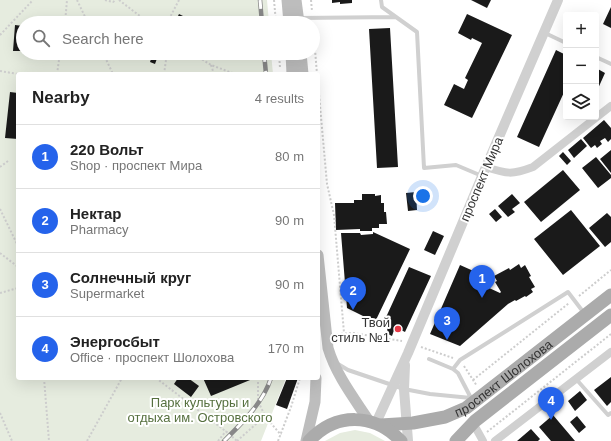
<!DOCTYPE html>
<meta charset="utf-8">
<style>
:root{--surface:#fff;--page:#f2f2f2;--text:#222;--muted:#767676;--line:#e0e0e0;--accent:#2563eb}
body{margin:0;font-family:Helvetica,sans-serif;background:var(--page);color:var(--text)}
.controls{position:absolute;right:12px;top:12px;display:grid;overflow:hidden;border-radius:4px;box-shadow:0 4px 16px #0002}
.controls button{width:36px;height:36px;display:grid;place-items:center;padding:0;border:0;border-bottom:1px solid var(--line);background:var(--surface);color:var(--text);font:20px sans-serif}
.you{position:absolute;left:423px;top:196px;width:14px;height:14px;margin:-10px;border:3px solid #fff;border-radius:50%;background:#1a73e8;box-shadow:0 0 0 6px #1a73e833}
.badge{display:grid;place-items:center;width:26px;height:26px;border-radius:50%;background:var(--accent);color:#fff;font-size:13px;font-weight:700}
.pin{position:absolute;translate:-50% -33px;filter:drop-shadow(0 1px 2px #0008)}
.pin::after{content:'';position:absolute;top:21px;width:14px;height:12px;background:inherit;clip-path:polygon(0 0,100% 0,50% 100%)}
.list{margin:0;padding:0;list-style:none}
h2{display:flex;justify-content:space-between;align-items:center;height:52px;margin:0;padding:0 16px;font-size:17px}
h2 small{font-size:13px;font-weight:400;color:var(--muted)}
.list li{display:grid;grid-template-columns:26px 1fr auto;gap:12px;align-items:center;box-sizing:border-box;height:64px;padding:0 16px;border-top:1px solid var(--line)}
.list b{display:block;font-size:15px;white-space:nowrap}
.list p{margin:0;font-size:13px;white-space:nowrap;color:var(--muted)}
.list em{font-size:13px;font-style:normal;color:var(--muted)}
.icon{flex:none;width:22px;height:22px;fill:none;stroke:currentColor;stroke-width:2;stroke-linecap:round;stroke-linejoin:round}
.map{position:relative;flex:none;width:611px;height:441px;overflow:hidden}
.search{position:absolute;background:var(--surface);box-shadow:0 4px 16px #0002;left:16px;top:16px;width:304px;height:44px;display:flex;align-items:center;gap:10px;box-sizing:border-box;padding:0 14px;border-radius:22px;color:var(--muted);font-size:15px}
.panel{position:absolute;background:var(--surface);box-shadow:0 4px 16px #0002;left:16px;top:72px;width:304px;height:308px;border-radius:4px}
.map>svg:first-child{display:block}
</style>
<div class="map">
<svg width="611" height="441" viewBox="0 0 611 441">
<rect width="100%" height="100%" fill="#fff"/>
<!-- green -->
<path fill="#e6ecdf" d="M0 0H267L269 23H23V53H271L273 74H18V378H286L261 441H0Z
M355 430 370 433 385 441H325L340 433Z"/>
<!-- building -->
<path fill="#1a1a1a" d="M332 0H352V3L340 4V2L332 3Z
M471 0H491L487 8Z
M611 7V28L603 24Z
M179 14 187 18 184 23 175 22Z
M467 14 512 35 472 118 444 105 454 84 464 89 468 80 465 78 482 43 472 38 471 40 458 33Z
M15 25 23 26V51H13Z
M390 28 398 167 377 168 369 29Z
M556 50 566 55V88L539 147 517 137Z
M153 53H159L155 64 150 62Z
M596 68 605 73 596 93Z
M10 92 18 93V139L5 138Z
M604 120 611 128V139L608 142 605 138 600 141 602 144 597 148 595 145 591 148 583 138Z
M581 139 587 146 574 158 568 150Z
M611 150V173L600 159Z
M563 152 571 161 567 165 559 156Z
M596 157 611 175V178L598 188 582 168Z
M563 170 580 190 541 222 524 202Z
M416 192 417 210 408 211 406 193Z
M362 194H375V196L381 195V203H384V212H386L387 224H379V228H372V231H360V229L336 230 335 203H354V200H362Z
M512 194 520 203 512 209 515 212 508 217 498 206Z
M495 209 502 217 496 222 489 214Z
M571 210 600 246 563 275 534 239Z
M607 213 611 217V242L605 247 589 228Z
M433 231 444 236 435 255 424 250Z
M373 232 410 249 375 322 347 308 341 233H360L361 235 373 234Z
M519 264 521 268 525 265 531 276 529 277 535 287 531 289 533 292 526 297 525 296 516 301 515 300 508 304 460 346 430 334 460 265 478 273 474 281 500 293 501 292 495 282 497 281 494 276 509 268 510 270Z
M409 267 431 276 405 332 395 327 392 336 388 334 387 328 382 326Z
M611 377V402L607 406 594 390Z
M178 378H188L199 386 191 397 174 384Z
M203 378H255L211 396Z
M287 378H298L287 409 276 405Z
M580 391 587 400 575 411 568 401Z
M553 415 575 441H551L539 427Z
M577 416 586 427 579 433 570 422Z
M531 429 540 439 538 441H517Z"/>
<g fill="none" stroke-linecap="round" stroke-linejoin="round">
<!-- path -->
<path stroke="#cdcdcd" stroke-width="2" stroke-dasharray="2 2" stroke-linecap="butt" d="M77 0 88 23
M105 0 113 2 116 0
M119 0 149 23
M274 0 276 23
M311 0 312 11
M65 23 67 0
M167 23 179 0
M313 25 317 74
M0 35 33 0
M103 53 113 74
M192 53 211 65 235 74
M279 53 280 68
M211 65 214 74
M0 71 18 74
M57 74 60 53
M164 74 167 53
M318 83 327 184 334 215 344 333
M0 167 8 161
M0 209 18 246
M0 253 18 267
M0 293 18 288
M579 296 611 270
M337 334 353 333 402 341
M421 347 453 358
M464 366 477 386
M44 378 49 441
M156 378 228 433 237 441
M258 378V401L265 416 281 435
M473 380 569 303
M0 413 12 441
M487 432 611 334
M87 441 122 378
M218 441 226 431
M237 441 265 416
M278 441 291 407 300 378"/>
<!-- service -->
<path stroke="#d0d0d0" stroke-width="4" d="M381 0 382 7 417 32 424 168 456 165 482 176
M299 18 396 17
M545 33 566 43
M596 57 611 64
M429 359 453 369
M338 364 348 370 404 389 430 394 471 398
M576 379 608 415 611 413
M471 398 458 373 453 369 460 360 568 292 584 313"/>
<!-- minor -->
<path stroke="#d0d0d0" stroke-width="8" d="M486 167C507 174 512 175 533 167L611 106
M473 423 483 441
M495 441 611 352"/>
<!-- tertiary -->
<path stroke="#d0d0d0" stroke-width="10" d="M405 365 404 389 408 441
M376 423 408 353 486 167 558 0"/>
<!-- secondary -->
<path stroke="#bdbdbd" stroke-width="11" d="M287 0 289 23
M296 0 299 23
M291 53 292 74
M301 53 303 74
M318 255 328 348C336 375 354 398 369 421
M306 441 315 402 316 378"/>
<!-- primary -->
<g stroke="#ababab" stroke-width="13">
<path id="s1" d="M381 425 413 423 445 417 466 408 611 295"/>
<path d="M309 441C336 412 374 413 401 441"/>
<path d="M456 441 475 421 611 315"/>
</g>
<!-- rail casing -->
<g stroke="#888" stroke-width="4.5">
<path id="rail" d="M260 0 262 23
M264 53 266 74
M224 441C242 423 263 403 271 378"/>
</g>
<!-- rail -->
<use href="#rail" stroke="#fff" stroke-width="3" stroke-dasharray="9" stroke-linecap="butt"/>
</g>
<!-- markers -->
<circle fill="#e63946" stroke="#fff" stroke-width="1.5" cx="398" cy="329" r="4"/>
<g text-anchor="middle" stroke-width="4" stroke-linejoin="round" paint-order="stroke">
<!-- street labels -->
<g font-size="13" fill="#333" stroke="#fff">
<text transform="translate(481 179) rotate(-67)" y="5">проспект Мира</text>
<text dy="5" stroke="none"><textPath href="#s1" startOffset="135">проспект Шолохова</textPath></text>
</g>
<!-- poi labels -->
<g font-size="13" fill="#333" stroke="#fff" text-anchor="end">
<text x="390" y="327">Твой<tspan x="390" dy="15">стиль №1</tspan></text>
</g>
<!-- park labels -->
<g font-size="13" fill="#56703f" stroke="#fff">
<text x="200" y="407">Парк культуры и<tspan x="200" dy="15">отдыха им. Островского</tspan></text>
</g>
</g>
</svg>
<div class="controls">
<button>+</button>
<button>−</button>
<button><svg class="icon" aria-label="layers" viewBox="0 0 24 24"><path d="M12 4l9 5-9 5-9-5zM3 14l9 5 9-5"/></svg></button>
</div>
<div class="you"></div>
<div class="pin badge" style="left:482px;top:298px">1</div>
<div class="pin badge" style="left:353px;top:310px">2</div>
<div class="pin badge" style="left:447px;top:340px">3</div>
<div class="pin badge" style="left:551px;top:420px">4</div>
<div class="search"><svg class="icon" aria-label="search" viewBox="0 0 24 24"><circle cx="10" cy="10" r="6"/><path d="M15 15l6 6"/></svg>Search here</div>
<section class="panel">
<h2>Nearby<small>4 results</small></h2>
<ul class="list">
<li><span class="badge">1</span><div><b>220 Вольт</b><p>Shop · проспект Мира</p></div><em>80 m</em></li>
<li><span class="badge">2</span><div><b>Нектар</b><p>Pharmacy</p></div><em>90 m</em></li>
<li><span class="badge">3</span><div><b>Солнечный круг</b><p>Supermarket</p></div><em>90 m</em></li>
<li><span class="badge">4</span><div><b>Энергосбыт</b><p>Office · проспект Шолохова</p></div><em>170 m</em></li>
</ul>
</section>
</div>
